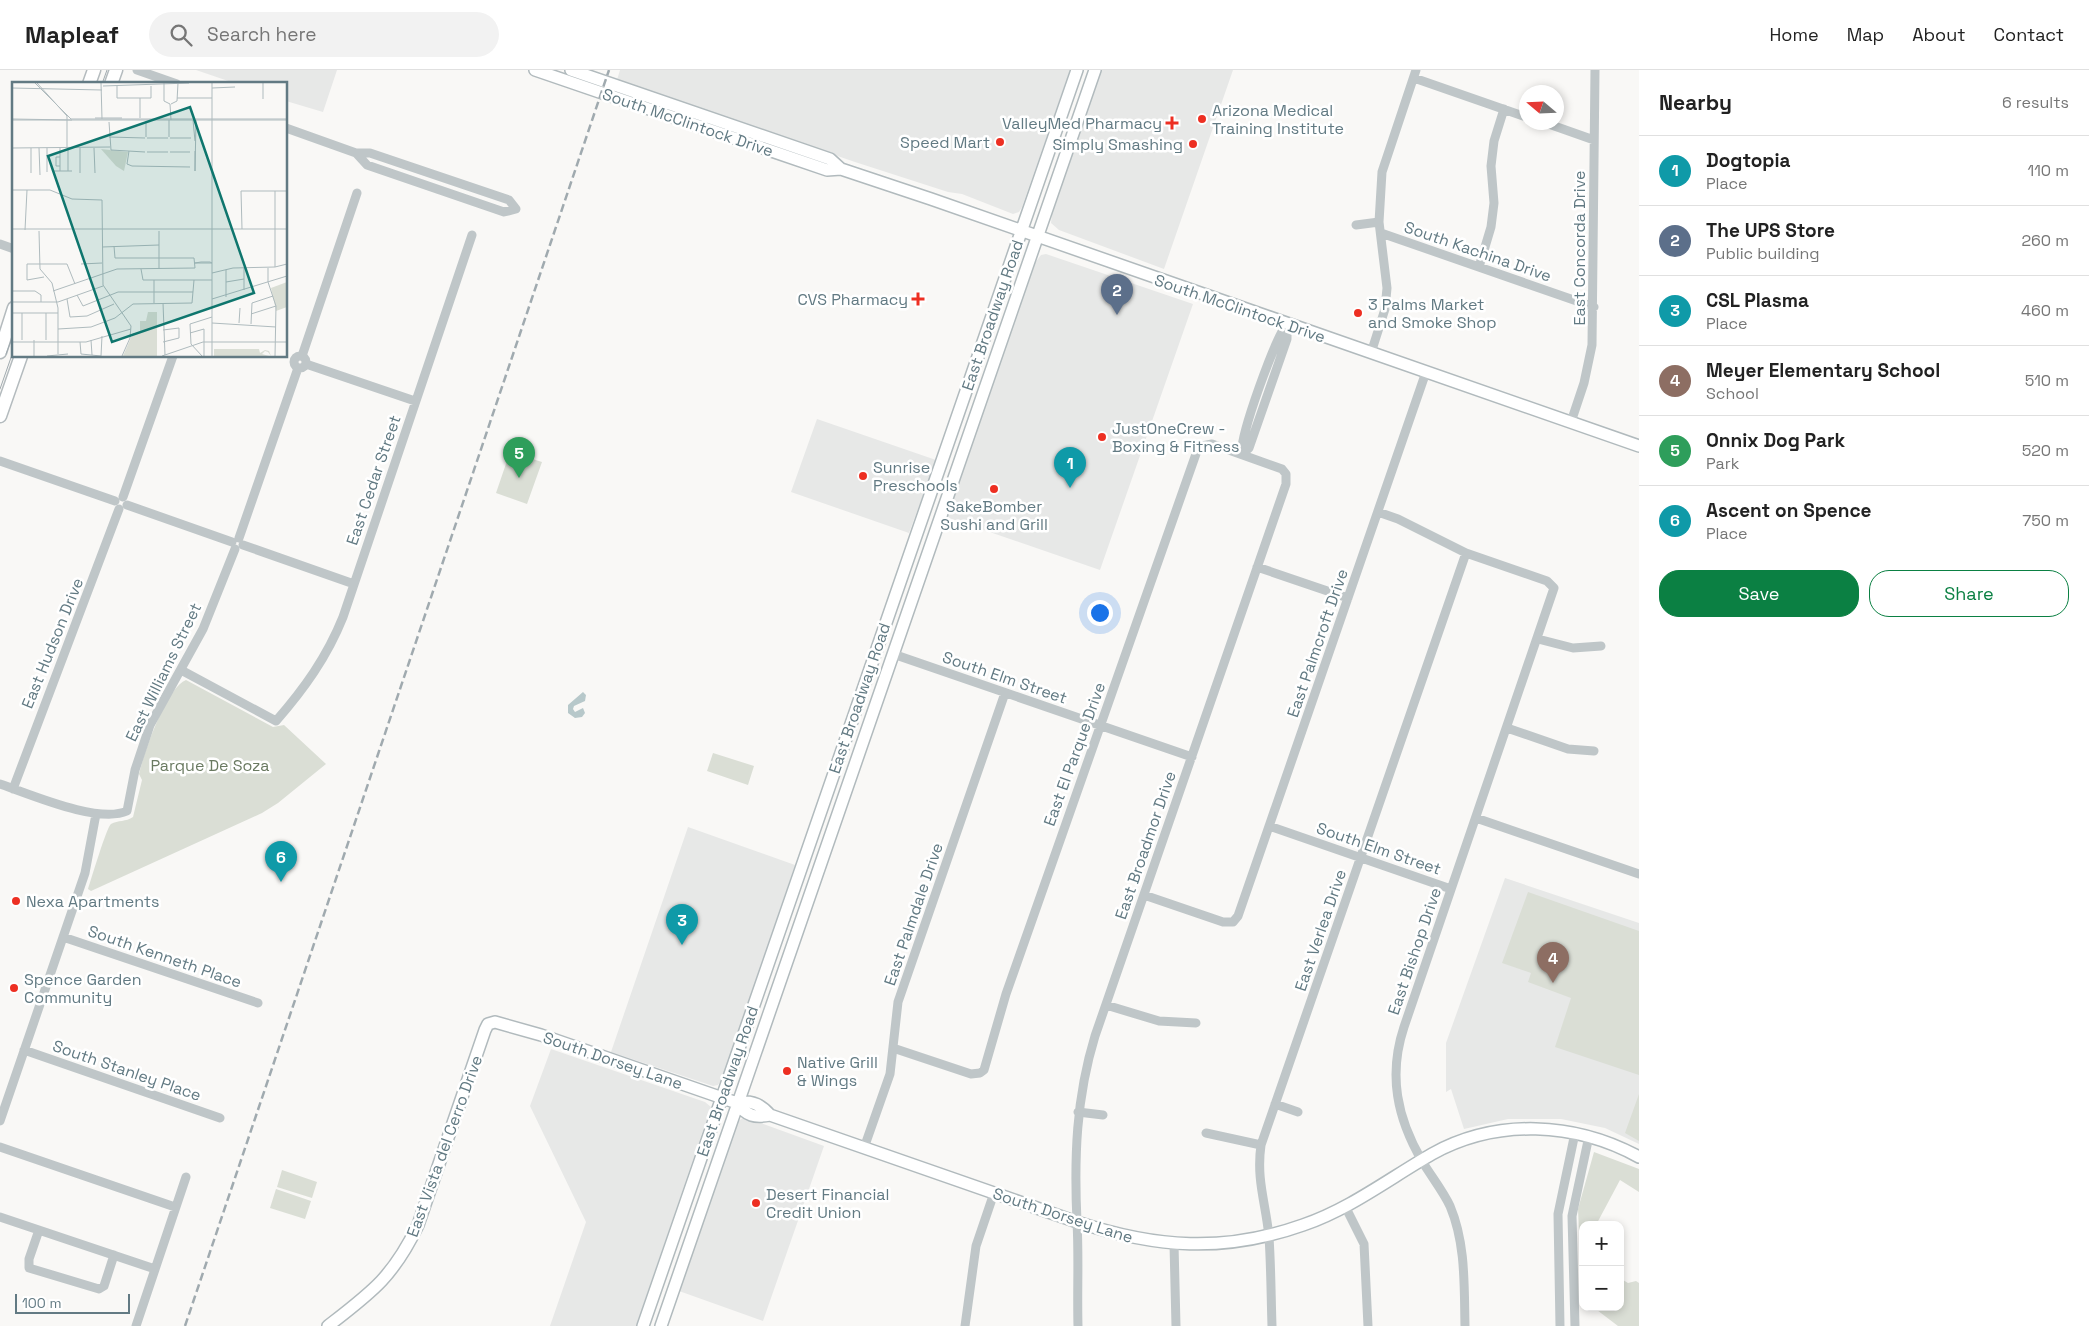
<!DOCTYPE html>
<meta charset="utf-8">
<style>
:root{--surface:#fff;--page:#f2f2f2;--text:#222;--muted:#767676;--line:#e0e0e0;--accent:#0b8043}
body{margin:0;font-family:"Space Grotesk",sans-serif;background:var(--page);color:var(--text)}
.controls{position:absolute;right:15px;bottom:15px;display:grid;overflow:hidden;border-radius:10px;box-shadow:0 2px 8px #0003}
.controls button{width:45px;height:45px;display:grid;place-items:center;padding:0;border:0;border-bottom:1px solid var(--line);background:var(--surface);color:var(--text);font:25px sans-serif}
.compass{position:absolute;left:1519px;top:15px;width:45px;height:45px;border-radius:50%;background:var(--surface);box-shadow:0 2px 8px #0003;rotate:289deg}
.scale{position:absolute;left:15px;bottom:12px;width:115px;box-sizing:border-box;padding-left:5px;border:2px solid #627a83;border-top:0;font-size:14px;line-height:18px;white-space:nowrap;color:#627a83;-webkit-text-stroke:4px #fff;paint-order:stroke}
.you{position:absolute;left:1099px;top:542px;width:18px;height:18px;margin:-12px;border:4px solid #fff;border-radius:50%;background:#1a73e8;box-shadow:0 0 0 8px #1a73e833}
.badge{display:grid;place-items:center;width:32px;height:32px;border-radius:50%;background:var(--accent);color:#fff;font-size:16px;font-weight:700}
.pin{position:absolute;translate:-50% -41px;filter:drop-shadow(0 1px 2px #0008)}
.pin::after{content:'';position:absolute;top:26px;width:18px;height:15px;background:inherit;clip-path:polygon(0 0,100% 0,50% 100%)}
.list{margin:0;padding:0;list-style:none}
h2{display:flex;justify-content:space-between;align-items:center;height:65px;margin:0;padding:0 20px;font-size:21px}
h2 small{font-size:16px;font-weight:400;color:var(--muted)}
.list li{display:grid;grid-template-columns:32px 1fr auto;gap:15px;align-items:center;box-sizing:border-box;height:70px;padding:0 20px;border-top:1px solid var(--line)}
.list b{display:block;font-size:19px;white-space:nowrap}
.list p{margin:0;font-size:16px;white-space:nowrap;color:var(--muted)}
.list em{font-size:16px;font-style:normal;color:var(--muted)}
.actions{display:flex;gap:10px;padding:15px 20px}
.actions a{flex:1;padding:11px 0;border:1px solid var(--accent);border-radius:20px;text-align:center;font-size:18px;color:var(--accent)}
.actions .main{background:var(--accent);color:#fff}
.icon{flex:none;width:28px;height:28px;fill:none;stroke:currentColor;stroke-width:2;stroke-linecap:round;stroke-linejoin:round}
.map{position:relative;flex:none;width:1639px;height:1256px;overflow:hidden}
header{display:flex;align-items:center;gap:30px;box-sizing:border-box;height:70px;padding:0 25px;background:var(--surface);border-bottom:1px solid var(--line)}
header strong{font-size:24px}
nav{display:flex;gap:28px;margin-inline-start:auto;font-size:18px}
.search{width:350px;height:45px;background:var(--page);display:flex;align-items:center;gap:12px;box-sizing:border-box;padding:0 18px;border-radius:28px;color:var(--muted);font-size:19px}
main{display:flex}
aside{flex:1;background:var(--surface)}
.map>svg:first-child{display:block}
</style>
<header>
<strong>Mapleaf</strong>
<div class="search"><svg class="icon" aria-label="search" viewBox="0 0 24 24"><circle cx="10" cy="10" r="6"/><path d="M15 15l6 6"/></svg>Search here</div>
<nav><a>Home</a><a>Map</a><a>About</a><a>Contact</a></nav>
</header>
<main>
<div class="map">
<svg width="1639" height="1256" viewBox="0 0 1639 1256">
<rect width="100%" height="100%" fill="#f9f8f6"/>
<!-- built -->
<path fill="#e7e8e7" d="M196 0H337L323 42 286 31V14H237Z
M620 0H1070L1022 137 1019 142 1013 144 962 124 948 122 855 92 617 10Z
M1101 0H1233L1164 199 1059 160 1051 153 1052 144Z
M1046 184 1193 234 1100 500 946 447 1035 193 1041 185Z
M817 349 936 390 909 463 791 422Z
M688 757 795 795 723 1007 718 1015 713 1016 611 982Z
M1505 808 1639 853V1074L1605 1058 1561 1049H1508L1464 1059 1451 1019 1446 1022V973Z
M551 979 705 1032 711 1037 636 1256H550L586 1152 530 1036Z
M744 1047 824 1076 763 1251 679 1221 737 1052Z"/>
<!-- green -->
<path fill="#daded5" d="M510 382 542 392 527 434 496 423Z
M186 610 273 657 284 655 326 694 278 733 262 743 91 821 88 819C91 810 107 756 111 754 118 750 126 752 133 747L142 710 139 704C144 683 166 618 186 610Z
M713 683 754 696 748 715 707 701Z
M1528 822 1639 861V1005L1555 977 1571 928 1528 912 1531 903 1502 893Z
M1639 1024V1071L1625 1063Z
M1594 1082 1639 1099V1122L1620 1110 1596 1155H1583V1164L1579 1162 1578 1139Z
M282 1100 317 1112 312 1128 277 1117Z
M276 1119 311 1131 305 1149 270 1138Z
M1623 1210 1628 1213 1636 1211 1639 1213V1256H1618L1593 1237H1620V1214Z"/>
<!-- water -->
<path fill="#b7c8ca" d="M583 622 586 625 585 631 574 636 573 639 575 642 583 638 585 643 582 647 575 648 568 643V635Z"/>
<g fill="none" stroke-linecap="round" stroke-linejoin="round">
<!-- secondary casing -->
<g stroke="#b1babd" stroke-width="14">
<path id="secondary" d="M535 0 827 100 841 99 931 129 1639 376
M571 0 830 89 841 99
M737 1033C746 1046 755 1048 770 1045
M328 1256C372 1222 393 1207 418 1155L485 960 488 954 495 952 541 965 737 1033C751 1030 761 1034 770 1045L1077 1152C1156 1178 1224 1183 1303 1155 1350 1139 1390 1108 1432 1084 1497 1048 1575 1052 1639 1087
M643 1256 1077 0
M661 1256 1095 0"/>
</g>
<!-- primary casing -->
<g stroke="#b4bbbe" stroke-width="15">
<path id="primary" d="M89 14 94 0
M111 14 116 0
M0 282 14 238
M0 346 21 286"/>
</g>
<!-- street -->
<path stroke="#bfc6c8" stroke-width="9" d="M137 0 177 14
M1414 8 1526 47
M1543 52 1594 70
M286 58 356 83H370L509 130 516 139 504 142 367 95 356 83
M1356 155 1379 152
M1381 163 1594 237
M0 174 14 179
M1479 197 1491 157 1494 133 1491 96 1494 71 1504 39
M1287 254V269L1249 378 1242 384C1238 370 1276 266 1287 254Z
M1371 283 1385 239 1387 218 1379 152 1382 102 1416 0
M294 292a6 6 0 1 1 12 0a6 6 0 1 1-12 0Z
M302 286 357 123
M306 294 415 331
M1571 352 1584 313 1592 275 1595 0
M0 391 115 431
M123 427 173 286
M127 435 232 472
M1378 442 1398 449 1466 483 1547 511 1554 518 1404 957C1388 1005 1397 1048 1422 1091 1431 1106 1443 1121 1450 1136 1466 1174 1464 1216 1465 1256
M239 468 298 298
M243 475 354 514
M1257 497 1348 528
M1538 569 1573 578 1601 576
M893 584 1192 687
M181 600 276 651C304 619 327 587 343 547L472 165
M1507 658 1568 679 1594 681
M0 714C30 724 98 754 127 741L135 700 150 655 203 559 235 479
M13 719 119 439
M1476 748 1639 804
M1269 756 1451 819
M1144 825 1223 852H1233L1238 846 1426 302
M63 867 258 933
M1106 935 1159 951 1196 953
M893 978 971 1004 980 1003 984 1000 1006 924 1197 381 1202 376 1212 374 1282 399 1286 404V414L1095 966C1076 1028 1074 1088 1077 1152 1079 1187 1077 1222 1078 1256
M24 980 220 1048
M1275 1034 1298 1042
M1078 1042 1103 1045
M0 1051 85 803 96 744
M1206 1063 1261 1075
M0 1077 175 1137
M864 1078 890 1004 898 932 1005 623
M1345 1136 1364 1174 1368 1256
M0 1147 155 1199
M39 1160 29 1189V1198L99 1219 104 1216 114 1185
M1174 1174 1176 1256
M136 1256 186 1107
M965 1256 976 1176 994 1123
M1272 1256C1271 1226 1271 1197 1269 1167 1266 1134 1256 1110 1261 1075L1466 483
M1560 1256 1558 1144 1575 1063
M1575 1256 1572 1146 1589 1066"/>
<!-- secondary -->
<use href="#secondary" stroke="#fff" stroke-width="11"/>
<!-- primary -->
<use href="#primary" stroke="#fff" stroke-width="12"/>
<!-- tram -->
<path stroke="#a0aaaf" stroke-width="1" d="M102 14 107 0
M6 284 14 263
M0 319 14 279"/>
<!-- rail -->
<path stroke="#a0aaaf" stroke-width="2.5" stroke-dasharray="8 4" stroke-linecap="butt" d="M185 1256 609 0"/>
</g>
<!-- markers -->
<g fill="#ed2f22" stroke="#fff" stroke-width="2">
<circle cx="1202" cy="49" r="5"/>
<path d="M1169.5 45.5h5v5h5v5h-5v5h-5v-5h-5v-5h5z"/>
<circle cx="1000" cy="72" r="5"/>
<circle cx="1193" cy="74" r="5"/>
<path d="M915.5 221.5h5v5h5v5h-5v5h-5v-5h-5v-5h5z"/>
<circle cx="1358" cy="243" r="5"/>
<circle cx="1102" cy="367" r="5"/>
<circle cx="863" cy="406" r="5"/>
<circle cx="994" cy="419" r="5"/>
<circle cx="16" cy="831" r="5"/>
<circle cx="14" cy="918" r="5"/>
<circle cx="787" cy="1001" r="5"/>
<circle cx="756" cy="1133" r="5"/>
</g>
<g text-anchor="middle" stroke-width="5" stroke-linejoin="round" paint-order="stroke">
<!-- poi labels -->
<g font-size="16" fill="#627a83" stroke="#fff" text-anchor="start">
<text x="1212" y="46">Arizona Medical<tspan x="1212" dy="18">Training Institute</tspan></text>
<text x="1162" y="59" text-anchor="end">ValleyMed Pharmacy</text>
<text x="990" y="78" text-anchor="end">Speed Mart</text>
<text x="1183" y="80" text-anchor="end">Simply Smashing</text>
<text x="908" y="235" text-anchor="end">CVS Pharmacy</text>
<text x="1368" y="240">3 Palms Market<tspan x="1368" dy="18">and Smoke Shop</tspan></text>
<text x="1112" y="364">JustOneCrew -<tspan x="1112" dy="18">Boxing &amp; Fitness</tspan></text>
<text x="873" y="403">Sunrise<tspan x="873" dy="18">Preschools</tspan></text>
<text x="994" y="442" text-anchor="middle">SakeBomber<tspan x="994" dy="18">Sushi and Grill</tspan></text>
<text x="26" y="837">Nexa Apartments</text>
<text x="24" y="915">Spence Garden<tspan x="24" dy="18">Community</tspan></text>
<text x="797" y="998">Native Grill<tspan x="797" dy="18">&amp; Wings</tspan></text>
<text x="766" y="1130">Desert Financial<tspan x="766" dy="18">Credit Union</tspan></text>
</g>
<!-- street labels -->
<g font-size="16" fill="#627a83" stroke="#fff">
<text transform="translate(688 52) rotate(19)" y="6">South McClintock Drive</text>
<text transform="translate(1579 178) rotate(-90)" y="6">East Concorda Drive</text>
<text transform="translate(1478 181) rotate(19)" y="6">South Kachina Drive</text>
<text transform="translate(1240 238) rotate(19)" y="6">South McClintock Drive</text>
<text transform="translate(992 245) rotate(-71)" y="6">East Broadway Road</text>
<text transform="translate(373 410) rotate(-71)" y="6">East Cedar Street</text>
<text transform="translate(52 573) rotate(-68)" y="6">East Hudson Drive</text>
<text transform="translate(1317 573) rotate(-71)" y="6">East Palmcroft Drive</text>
<text transform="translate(163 602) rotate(-64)" y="6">East Williams Street</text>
<text transform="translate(1005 607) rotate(19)" y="6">South Elm Street</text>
<text transform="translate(859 628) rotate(-71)" y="6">East Broadway Road</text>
<text transform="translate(1074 684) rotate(-70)" y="6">East El Parque Drive</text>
<text transform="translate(1145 775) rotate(-71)" y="6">East Broadmor Drive</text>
<text transform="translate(1379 778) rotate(19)" y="6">South Elm Street</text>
<text transform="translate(913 844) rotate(-71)" y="6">East Palmdale Drive</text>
<text transform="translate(1320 860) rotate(-71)" y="6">East Verlea Drive</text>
<text transform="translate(1414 881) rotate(-71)" y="6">East Bishop Drive</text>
<text transform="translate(165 886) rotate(19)" y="6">South Kenneth Place</text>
<text transform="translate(613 990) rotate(19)" y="6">South Dorsey Lane</text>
<text transform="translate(127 1000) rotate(19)" y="6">South Stanley Place</text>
<text transform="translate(727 1011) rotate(-71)" y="6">East Broadway Road</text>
<text transform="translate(444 1076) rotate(-70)" y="6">East Vista del Cerro Drive</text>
<text transform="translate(1063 1145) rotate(18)" y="6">South Dorsey Lane</text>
</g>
<!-- park labels -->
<g font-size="16" fill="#6a7a61" stroke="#fff">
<text x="210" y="701">Parque De Soza</text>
</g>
</g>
<!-- overview -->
<g transform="translate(12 12)">
<rect width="275" height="275" fill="#f9f8f6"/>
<path d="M89 67 116 70 112 89 104 84ZM275 200V225L264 229 259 206ZM136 230H145V274H111L121 251H128V239H134ZM202 267H247L248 271 253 268 257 269 259 274 256 270 253 269 250 272 257 274H202Z" fill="#daded5"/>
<path fill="none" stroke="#afbbbe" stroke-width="1" d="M23 1 59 37H275M25 1 55 34V66M89 1 90 37M152 1V19L158 22M91 4 177 1M105 4V16H139V4M0 6 90 8M200 6 223 5M165 16H200M251 17V1M158 22 159 38M159 22 165 19 166 1M83 36H110M128 36V16M0 37 60 38M0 38H275M157 38V55M181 38 183 59M134 39V55M97 40 99 68 133 70M97 55 133 56M135 56H156M158 56H179M0 66 98 65M19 66V91M27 66 28 93M35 66V90M48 66V89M56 66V89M82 66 83 91M117 69 115 82 120 84 178 85M183 69V89L184 38M135 70H156M158 70H178M48 75H44V84H48M40 89H60M68 91V66M0 108H38L60 117 90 118 91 203 119 244 118 256 110 274M263 109V185M0 147H275M230 147 229 109H275M13 148 15 108M27 149 28 187 40 201 46 226V272M90 165 147 163M189 180H198L200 181H183ZM69 182 90 181M256 186V200L264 224 263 274M129 187 131 198H200M147 187V149M200 191 221 186 263 185 275 182M32 195 15 198V182H55L63 202M142 198V221M214 200 232 197M232 208V186M0 209H23L29 213V220M41 209 105 187 183 186 182 176H103L102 164M65 213 71 224 106 210H181M214 215V188M55 217 58 235 75 234 102 222M200 217 275 194M0 220H46L91 204M151 221 153 273M0 231H46M239 232 264 224M200 241 264 245M227 241 228 226M239 242 240 221 261 214M46 247 79 245 103 236 121 222 180 221 182 198M178 251 192 247V274M10 258V231M22 258V274M34 258V231M79 258 80 273M0 260H74L119 247M68 260 69 272 89 274 90 254M151 260 167 256V246L151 248M35 274 56 272M150 274 191 260H275M190 274 179 262 178 242 200 235M200 274V1"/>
<path fill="#0f766e" fill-opacity="0.15" stroke="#0f766e" stroke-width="2.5" d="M178 25 242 211 100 260 36 74Z"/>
<rect width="275" height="275" fill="none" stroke="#627a83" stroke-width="2.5"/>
</g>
</svg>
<div class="controls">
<button>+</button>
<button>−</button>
</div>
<svg class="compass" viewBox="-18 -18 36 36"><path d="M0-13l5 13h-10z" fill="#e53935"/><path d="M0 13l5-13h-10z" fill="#767676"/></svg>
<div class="scale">100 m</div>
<div class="you"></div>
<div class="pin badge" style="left:1070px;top:418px;background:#0f9aa8">1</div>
<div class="pin badge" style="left:1117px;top:245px;background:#5c6f8a">2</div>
<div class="pin badge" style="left:682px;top:875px;background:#0f9aa8">3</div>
<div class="pin badge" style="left:1553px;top:913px;background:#8d6e63">4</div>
<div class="pin badge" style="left:519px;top:408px;background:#2e9e5b">5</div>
<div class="pin badge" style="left:281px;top:812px;background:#0f9aa8">6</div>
</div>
<aside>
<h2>Nearby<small>6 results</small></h2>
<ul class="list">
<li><span class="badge" style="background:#0f9aa8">1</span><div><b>Dogtopia</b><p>Place</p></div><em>110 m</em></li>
<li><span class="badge" style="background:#5c6f8a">2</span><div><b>The UPS Store</b><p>Public building</p></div><em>260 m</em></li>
<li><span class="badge" style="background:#0f9aa8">3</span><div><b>CSL Plasma</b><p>Place</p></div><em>460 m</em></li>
<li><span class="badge" style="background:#8d6e63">4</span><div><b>Meyer Elementary School</b><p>School</p></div><em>510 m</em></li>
<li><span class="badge" style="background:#2e9e5b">5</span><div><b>Onnix Dog Park</b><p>Park</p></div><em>520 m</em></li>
<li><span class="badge" style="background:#0f9aa8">6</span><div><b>Ascent on Spence</b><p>Place</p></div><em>750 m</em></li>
</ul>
<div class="actions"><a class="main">Save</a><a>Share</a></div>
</aside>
</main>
